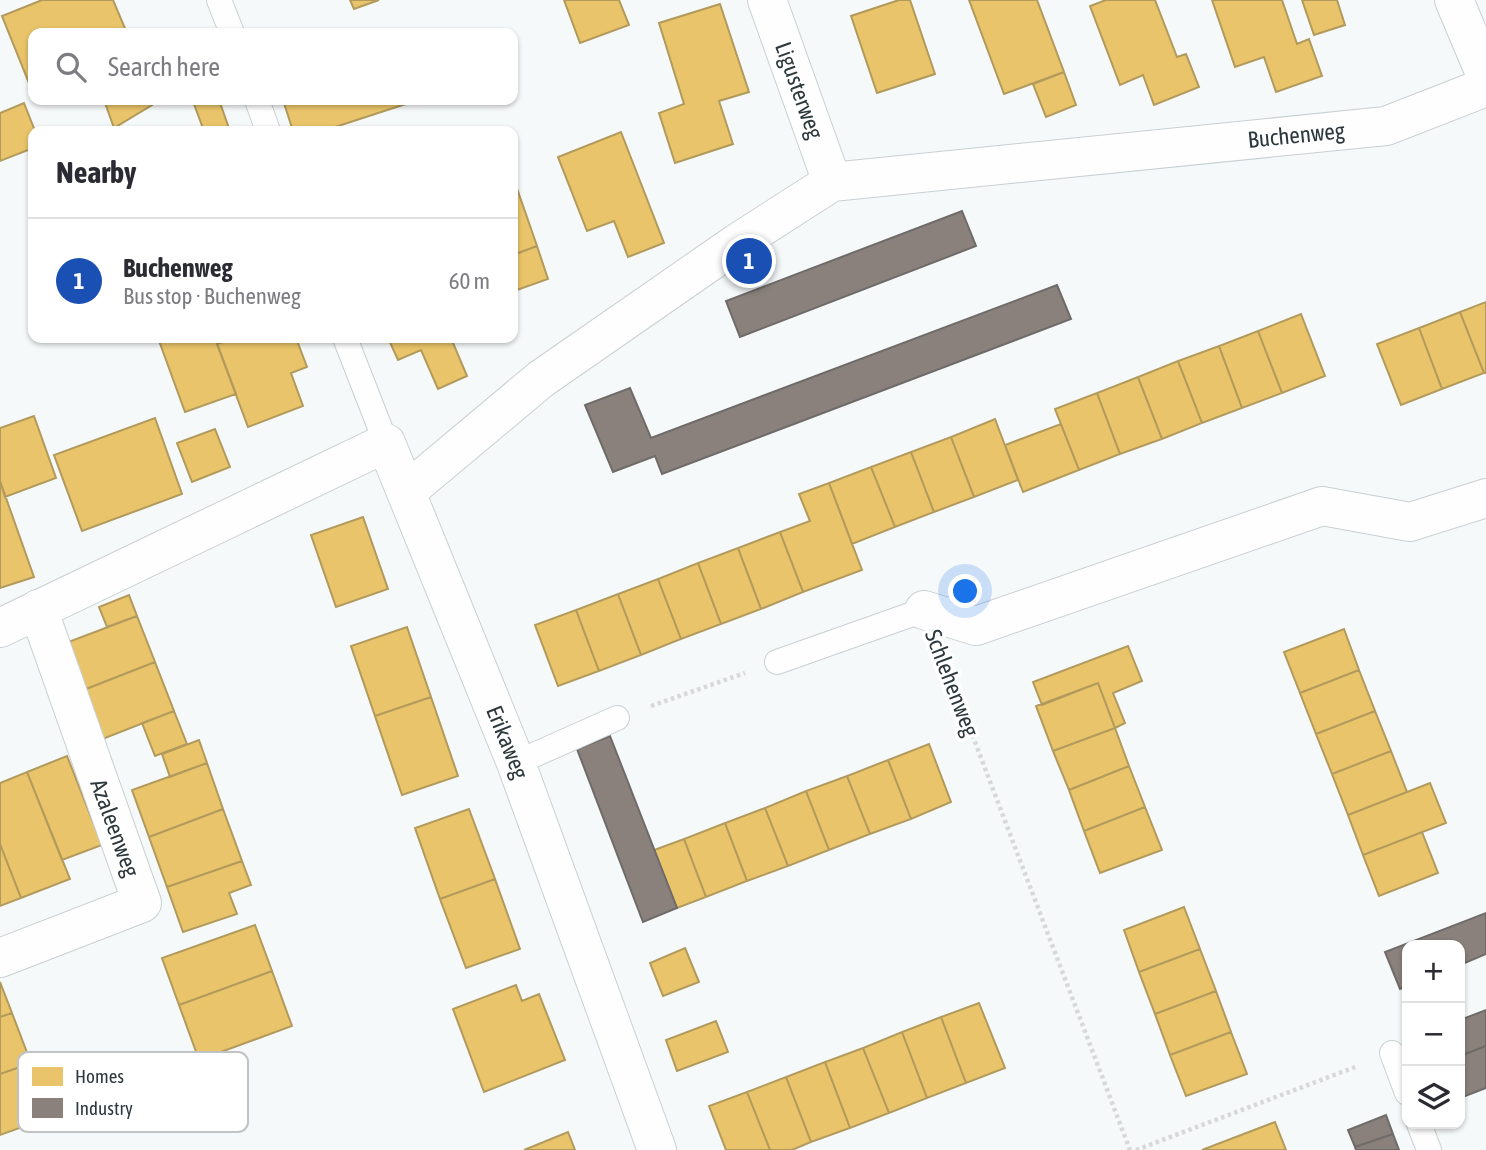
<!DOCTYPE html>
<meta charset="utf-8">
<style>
:root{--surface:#fff;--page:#f2f2f3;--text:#2b2b33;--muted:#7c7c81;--line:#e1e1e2;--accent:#111827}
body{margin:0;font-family:"Asap Condensed",sans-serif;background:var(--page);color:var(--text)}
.controls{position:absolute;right:21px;bottom:21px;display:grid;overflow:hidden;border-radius:14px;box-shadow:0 2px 5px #0004}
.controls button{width:63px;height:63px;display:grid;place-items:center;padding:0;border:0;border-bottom:2px solid var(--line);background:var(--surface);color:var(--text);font:35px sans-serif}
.you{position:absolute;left:966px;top:592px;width:24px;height:24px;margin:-18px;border:5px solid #fff;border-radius:50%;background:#1a73e8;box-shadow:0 0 0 10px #1a73e833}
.badge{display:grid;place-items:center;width:46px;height:46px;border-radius:50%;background:var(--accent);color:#fff;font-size:23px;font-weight:700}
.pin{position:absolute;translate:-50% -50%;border:4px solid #fff;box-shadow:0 2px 7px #0006}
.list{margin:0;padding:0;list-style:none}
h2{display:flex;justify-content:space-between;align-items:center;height:91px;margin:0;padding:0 28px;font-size:30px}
h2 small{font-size:23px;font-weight:400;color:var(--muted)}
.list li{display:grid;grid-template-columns:46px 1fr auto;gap:21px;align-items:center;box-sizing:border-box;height:126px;padding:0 28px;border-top:2px solid var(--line)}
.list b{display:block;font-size:26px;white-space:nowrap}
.list p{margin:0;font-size:23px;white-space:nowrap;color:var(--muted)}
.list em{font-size:23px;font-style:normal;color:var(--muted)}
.icon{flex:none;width:38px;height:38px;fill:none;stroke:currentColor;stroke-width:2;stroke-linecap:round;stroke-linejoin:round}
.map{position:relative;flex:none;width:1486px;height:1150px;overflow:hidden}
.search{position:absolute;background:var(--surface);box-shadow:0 2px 5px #0004;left:28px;top:28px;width:490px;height:77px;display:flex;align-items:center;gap:18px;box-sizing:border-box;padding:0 24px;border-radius:14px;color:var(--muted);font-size:26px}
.panel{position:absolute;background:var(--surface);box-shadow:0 2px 5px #0004;left:28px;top:126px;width:490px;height:217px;border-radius:14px}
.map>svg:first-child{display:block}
</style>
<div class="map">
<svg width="1486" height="1150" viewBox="0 0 1486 1150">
<rect width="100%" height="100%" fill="#f6f9fa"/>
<!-- homes -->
<path fill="#e9c46a" stroke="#b19a5c" stroke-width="2" d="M42 0H113L127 33H33V82L29 83 2 16Z
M350 0H379L354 9Z
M564 0H619L629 25 580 43Z
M899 0H910L935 74 877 93 851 16Z
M969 0H1037L1064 72 1004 94Z
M1106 0H1155L1177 57 1186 54 1199 87 1154 105 1143 75 1120 85 1090 6Z
M1212 0H1282L1297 44 1309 39 1322 76 1276 92 1264 57 1235 67Z
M1302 0H1337L1345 25 1314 35Z
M720 4 749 92 719 101 733 144 675 163 659 113 684 104 659 23Z
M1064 72 1076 105 1046 117 1033 84Z
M104 100H150L152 105 114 128Z
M206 100H219L230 131H204L194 104Z
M283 100H414L415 101 323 131H293Z
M24 103 35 131H33V148L0 161V113Z
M621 132 664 243 628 257 614 221 587 231 558 157Z
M513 177 537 246 513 255Z
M537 246 548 279 517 290 513 280V255Z
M1486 302V373H1484L1460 312Z
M1460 312 1484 373 1442 389 1419 328Z
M1301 314 1325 376 1282 393 1258 331Z
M1419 328 1442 389 1401 405 1377 344Z
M1258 331 1282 393 1242 408 1219 346Z
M158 338H215L236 394 185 412Z
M235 338H296L307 367 291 373 303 406 248 427 217 344Z
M388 338H451L467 376 438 389 421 350 398 360Z
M1219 346 1242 408 1202 423 1178 361Z
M1178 361 1202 423 1162 439 1138 377Z
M1138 377 1162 439 1120 454 1097 393Z
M1097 393 1120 454 1079 470 1055 409Z
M34 416 56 478 5 497 0 481V428Z
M155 418 182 494 82 531 54 455Z
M995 419 1018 480 974 497 951 437Z
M1061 424 1079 470 1023 492 1005 445Z
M215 429 230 467 192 482 177 443Z
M951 437 974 497 934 512 911 452Z
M911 452 934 512 895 527 871 467Z
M871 467 895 527 852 544 829 483Z
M0 481 34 577 0 588Z
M829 483 862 570 803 592 780 532 810 521 799 494Z
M363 517 388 589 336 607 311 535Z
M780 532 803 592 761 609 738 548Z
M738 548 761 609 721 624 698 563Z
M698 563 721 624 681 639 658 579Z
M658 579 681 639 641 655 618 594Z
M618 594 641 655 599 671 576 610Z
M129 595 137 616 107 627 99 607Z
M576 610 599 671 558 686 535 625Z
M137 616 155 662 81 691 63 644Z
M407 627 431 697 375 716 351 646Z
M1344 629 1359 670 1300 693 1284 652Z
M1128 646 1142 681 1113 693 1125 723 1115 728 1098 683 1042 705 1033 682Z
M155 662 174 711 100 740 81 691Z
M1359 670 1375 711 1316 734 1300 693Z
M1098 683 1115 728 1053 751 1036 706Z
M431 697 458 776 402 795 375 716Z
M174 711 187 744 155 756 142 723Z
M1375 711 1391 751 1332 774 1316 734Z
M1115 728 1129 766 1069 790 1053 751Z
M199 740 207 763 170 777 162 754Z
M929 744 951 802 911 819 888 760Z
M1391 751 1407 792 1348 815 1332 774Z
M67 756 102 845 62 860 27 772Z
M888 760 911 819 870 834 847 776Z
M207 763 223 809 149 837 132 790Z
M1129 766 1145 807 1084 831 1069 790Z
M27 772 70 879 21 898 0 844V783Z
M847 776 870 834 829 850 806 791Z
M1430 783 1446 823 1363 855 1348 815Z
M806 791 829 850 788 866 765 808Z
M1145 807 1162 850 1100 873 1084 831Z
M765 808 788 866 747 881 725 823Z
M223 809 242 861 167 887 149 837Z
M469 809 495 879 440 899 415 828Z
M725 823 747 881 706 897 684 839Z
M1422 832 1438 873 1379 896 1363 855Z
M684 839 706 897 677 908 654 850Z
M0 844 21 898 0 906Z
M242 861 251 885 229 893 237 914 183 932 167 887Z
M495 879 520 949 466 968 440 899Z
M1184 907 1200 949 1139 972 1124 930Z
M255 925 272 971 179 1005 162 958Z
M685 948 699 982 663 996 650 963Z
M1200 949 1216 991 1155 1014 1139 972Z
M272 971 292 1026 199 1060 179 1005Z
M0 982 12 1013 0 1017Z
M516 985 522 1001 539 994 565 1060 484 1092 453 1009Z
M1216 991 1231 1032 1170 1055 1155 1014Z
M979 1003 1005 1068 966 1083 941 1017Z
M12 1013 31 1063 0 1074V1017Z
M941 1017 966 1083 927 1098 902 1032Z
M716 1021 728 1052 677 1071 666 1040Z
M902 1032 927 1098 889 1113 863 1048Z
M1231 1032 1247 1074 1186 1096 1170 1055Z
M863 1048 889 1113 850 1128 825 1062Z
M825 1062 850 1128 811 1142 786 1077Z
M31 1063 50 1117 0 1135V1074Z
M786 1077 811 1142 792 1150H770L747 1092Z
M747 1092 770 1150H726L709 1106Z
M1275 1122 1286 1150H1202Z
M568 1132 575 1150H524Z"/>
<!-- industry -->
<path fill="#8a817c" stroke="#6e6b69" stroke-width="2" d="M962 211 976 246 740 337 726 301Z
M1057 285 1071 319 662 474 655 456 613 472 585 405 630 388 651 438Z
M610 736 677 908 643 922 577 749Z
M1486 913V954L1460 965V945H1407V986L1400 989 1385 952Z
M1486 1010V1046L1460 1056V1020Z
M1486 1046V1088L1460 1098V1056Z
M1386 1115 1393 1134 1355 1147 1348 1130Z
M1393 1134 1399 1150H1356L1355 1147Z"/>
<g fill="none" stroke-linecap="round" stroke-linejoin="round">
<!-- service casing -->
<g stroke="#c9d0d2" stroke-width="26">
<path id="service" d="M219 0 232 33
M257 100 268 131
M345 338 386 443
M777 662 924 610
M516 763 617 718
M1392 1053 1407 1093
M1419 1124 1429 1150"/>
</g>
<!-- minor casing -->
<g stroke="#c9d0d2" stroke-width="40">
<g id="minor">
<path id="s1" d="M767 0 832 182"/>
<path d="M1454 0 1486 76"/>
<path id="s2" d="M406 492 541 379 737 243 832 182 1386 126 1486 87"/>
<path d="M924 610 976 626 1322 506 1410 522 1486 498"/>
<path id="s3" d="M0 628 386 443 516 763 657 1150"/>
<path d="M0 958 142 903 38 609"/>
</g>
</g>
<!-- path -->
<path stroke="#d7d8d8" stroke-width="4.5" stroke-dasharray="3.5 3.5" stroke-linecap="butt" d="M945 663 1130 1150
M651 706 745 673
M1136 1150 1358 1066"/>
<!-- service -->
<use href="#service" stroke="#fefefe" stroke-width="24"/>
<!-- minor -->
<use href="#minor" stroke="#fefefe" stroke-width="38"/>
</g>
<g text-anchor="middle" stroke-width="7" stroke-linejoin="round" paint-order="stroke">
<!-- street labels -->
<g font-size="23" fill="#2d383c" stroke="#fff">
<text dy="8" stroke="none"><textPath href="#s1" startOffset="96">Ligusterweg</textPath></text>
<text dy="8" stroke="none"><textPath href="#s2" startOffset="994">Buchenweg</textPath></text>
<text transform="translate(952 683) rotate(69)" y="8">Schlehenweg</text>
<text dy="8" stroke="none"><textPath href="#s3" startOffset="751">Erikaweg</textPath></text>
<text transform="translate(115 828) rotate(70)" y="8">Azaleenweg</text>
</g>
</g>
<!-- legend -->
<rect x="18" y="1052" width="230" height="80" rx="10" fill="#fff" stroke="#c0c3c4" stroke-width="2"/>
<rect x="32" y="1067" width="31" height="19" fill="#e9c46a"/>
<rect x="32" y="1098" width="31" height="20" fill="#8a817c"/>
<g font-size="19" fill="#2d383c">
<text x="75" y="1083">Homes</text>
<text x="75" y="1115">Industry</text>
</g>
</svg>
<div class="controls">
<button>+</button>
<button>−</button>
<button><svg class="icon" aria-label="layers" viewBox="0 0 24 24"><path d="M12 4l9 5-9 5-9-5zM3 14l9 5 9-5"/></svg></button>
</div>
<div class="you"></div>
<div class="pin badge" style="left:749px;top:261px;background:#1a4fb4">1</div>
<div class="search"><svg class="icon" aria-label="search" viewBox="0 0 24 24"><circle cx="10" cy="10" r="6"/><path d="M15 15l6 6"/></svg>Search here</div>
<section class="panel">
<h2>Nearby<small></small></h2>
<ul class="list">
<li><span class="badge" style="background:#1a4fb4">1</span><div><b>Buchenweg</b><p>Bus stop · Buchenweg</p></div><em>60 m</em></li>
</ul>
</section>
</div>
